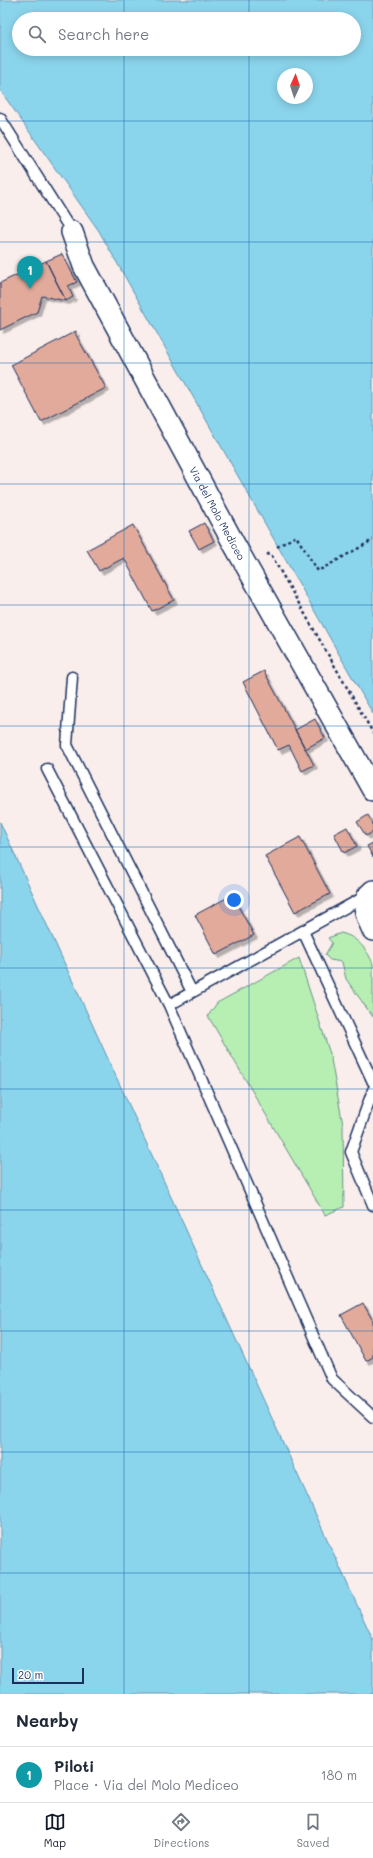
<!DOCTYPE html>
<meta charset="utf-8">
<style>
:root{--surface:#fff;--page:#f2f2f3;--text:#1f2937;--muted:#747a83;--line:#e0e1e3;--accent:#111827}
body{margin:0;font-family:Mali,sans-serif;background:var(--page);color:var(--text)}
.compass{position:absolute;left:277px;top:68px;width:36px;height:36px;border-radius:50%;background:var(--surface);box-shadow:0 2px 10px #0003;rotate:3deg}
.scale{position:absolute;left:12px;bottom:10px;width:72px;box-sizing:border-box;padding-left:4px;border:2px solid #1b2f5e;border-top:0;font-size:11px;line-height:14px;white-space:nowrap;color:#1b2f5e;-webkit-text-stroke:3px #fff;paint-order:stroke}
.you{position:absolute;left:234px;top:900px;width:14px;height:14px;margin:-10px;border:3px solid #fff;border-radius:50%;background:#1a73e8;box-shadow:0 0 0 6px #1a73e833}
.badge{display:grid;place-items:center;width:26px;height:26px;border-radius:50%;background:var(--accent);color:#fff;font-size:13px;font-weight:700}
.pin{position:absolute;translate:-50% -33px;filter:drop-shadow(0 1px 2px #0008)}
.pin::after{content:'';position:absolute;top:21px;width:14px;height:12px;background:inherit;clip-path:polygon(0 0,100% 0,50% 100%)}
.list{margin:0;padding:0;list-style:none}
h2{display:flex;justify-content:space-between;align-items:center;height:52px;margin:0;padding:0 16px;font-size:17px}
h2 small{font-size:13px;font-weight:400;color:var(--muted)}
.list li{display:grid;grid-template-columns:26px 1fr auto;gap:12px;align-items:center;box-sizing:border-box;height:56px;padding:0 16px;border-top:1px solid var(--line)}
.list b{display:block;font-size:15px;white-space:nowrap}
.list p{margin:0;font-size:13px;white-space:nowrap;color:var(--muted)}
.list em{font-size:13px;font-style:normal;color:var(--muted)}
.icon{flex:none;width:22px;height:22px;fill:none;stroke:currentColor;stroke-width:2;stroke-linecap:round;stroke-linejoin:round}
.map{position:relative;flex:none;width:373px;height:1694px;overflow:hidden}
.search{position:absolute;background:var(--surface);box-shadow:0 2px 10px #0003;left:12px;right:12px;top:12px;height:44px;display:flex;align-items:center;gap:10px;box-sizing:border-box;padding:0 14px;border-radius:22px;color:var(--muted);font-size:15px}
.sheet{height:108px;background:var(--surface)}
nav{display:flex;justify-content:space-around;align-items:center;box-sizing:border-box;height:56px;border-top:1px solid var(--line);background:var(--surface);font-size:11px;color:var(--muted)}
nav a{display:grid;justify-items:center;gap:2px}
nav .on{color:var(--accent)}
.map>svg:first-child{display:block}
</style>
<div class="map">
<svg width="373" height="1694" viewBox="0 0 373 1694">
<defs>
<filter id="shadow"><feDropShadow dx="3.5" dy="3.5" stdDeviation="0" flood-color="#0004"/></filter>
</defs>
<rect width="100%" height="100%" fill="#f9eeeb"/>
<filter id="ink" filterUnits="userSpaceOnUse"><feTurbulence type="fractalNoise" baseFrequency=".025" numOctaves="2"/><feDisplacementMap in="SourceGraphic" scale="8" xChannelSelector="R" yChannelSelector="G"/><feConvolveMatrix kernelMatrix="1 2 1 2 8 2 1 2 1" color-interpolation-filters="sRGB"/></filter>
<g filter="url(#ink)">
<!-- green -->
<path fill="#b7efb2" stroke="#698f88" d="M341 933C356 936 368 950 373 964 373 973 373 1006 373 1017L346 979 342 962 330 960 325 955 332 943 328 938Z
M299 958 330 1054 343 1125 344 1207 325 1215 208 1016 217 1003Z"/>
<!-- water -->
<path fill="#8bd5ec" stroke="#5e93b3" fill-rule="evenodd" d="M0 0H373V714L99 231 0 90ZM19 19H354V49H19ZM283 74H307V98H283Z
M0 822 373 1640V1694H0Z"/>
<!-- building -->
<path fill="#e2aa9b" stroke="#1b2f5e" filter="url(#shadow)" d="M62 254 77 282 68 286 73 297 66 301 46 261Z
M46 261 66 301 42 296 37 312 0 330V283Z
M76 331V335L106 388 41 422 11 365Z
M204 523 214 541 199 549 189 531Z
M133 525 174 600 152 611 124 558 99 571 87 550Z
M264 671 314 765 302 771 289 745 278 750 243 682Z
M315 719 325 738 305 749 295 730Z
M368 815 373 824V832L366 836 357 822Z
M347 827 357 846 344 853 334 834Z
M300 837 330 894 295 912 265 856Z
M373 843V857L367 846Z
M232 895 254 935 216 955 195 915Z
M363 1303 373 1321V1357L366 1361 341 1315Z"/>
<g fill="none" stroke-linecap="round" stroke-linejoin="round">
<!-- lane casing -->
<g stroke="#1b2f5e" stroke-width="13">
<path id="lane" d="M0 118 72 232
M72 677 67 745 192 992
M47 769 169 1005 332 1379 373 1417
M303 931 373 1082
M169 1005 366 896
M373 1090 351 1152 373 1205"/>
</g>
<!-- street casing -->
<g stroke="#1b2f5e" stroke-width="24">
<g id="street">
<path id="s1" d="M72 232 84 266 234 544 373 790"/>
<path d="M373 891C359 902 367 917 373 930"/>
</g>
</g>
<!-- path -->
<path stroke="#1b2f5e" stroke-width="2.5" stroke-dasharray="3 3" stroke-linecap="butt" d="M277 547 296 536 318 571 373 540
M267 555 270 553 373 733"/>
<!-- lane -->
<use href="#lane" stroke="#fff" stroke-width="10"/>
<!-- street -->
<use href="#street" stroke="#fff" stroke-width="21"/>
</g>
</g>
<!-- grid -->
<path fill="none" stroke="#1f6fb2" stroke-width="1" stroke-opacity="0.55" d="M124 0V19M249 0V19M124 49V1694M249 49V1694M0 121H373M0 242H373M0 363H373M0 484H373M0 605H373M0 726H373M0 847H373M0 968H373M0 1089H373M0 1210H373M0 1331H373M0 1452H373M0 1573H373"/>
<g text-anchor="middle" stroke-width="3" stroke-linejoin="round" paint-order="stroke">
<!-- street labels -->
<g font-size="10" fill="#1b2f5e" stroke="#fff">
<text dy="4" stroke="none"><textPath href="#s1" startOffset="317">Via del Molo Mediceo</textPath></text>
</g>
</g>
</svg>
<svg class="compass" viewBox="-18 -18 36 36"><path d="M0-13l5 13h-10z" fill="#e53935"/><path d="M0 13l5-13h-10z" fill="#747a83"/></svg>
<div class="scale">20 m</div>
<div class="you"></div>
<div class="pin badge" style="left:30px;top:289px;background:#0f9aa8">1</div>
<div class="search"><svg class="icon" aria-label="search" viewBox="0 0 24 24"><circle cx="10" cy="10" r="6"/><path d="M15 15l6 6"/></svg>Search here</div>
</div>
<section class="sheet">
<h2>Nearby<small></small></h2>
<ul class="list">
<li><span class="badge" style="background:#0f9aa8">1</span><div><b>Piloti</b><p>Place · Via del Molo Mediceo</p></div><em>180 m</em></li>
</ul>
</section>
<nav>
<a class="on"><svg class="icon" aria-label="map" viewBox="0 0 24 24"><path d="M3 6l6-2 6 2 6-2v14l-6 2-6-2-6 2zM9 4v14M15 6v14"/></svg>Map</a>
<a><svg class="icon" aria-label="directions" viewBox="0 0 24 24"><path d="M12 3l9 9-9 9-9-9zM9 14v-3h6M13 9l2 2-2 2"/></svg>Directions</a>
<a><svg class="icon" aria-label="saved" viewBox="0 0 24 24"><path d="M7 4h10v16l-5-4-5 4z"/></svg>Saved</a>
</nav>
